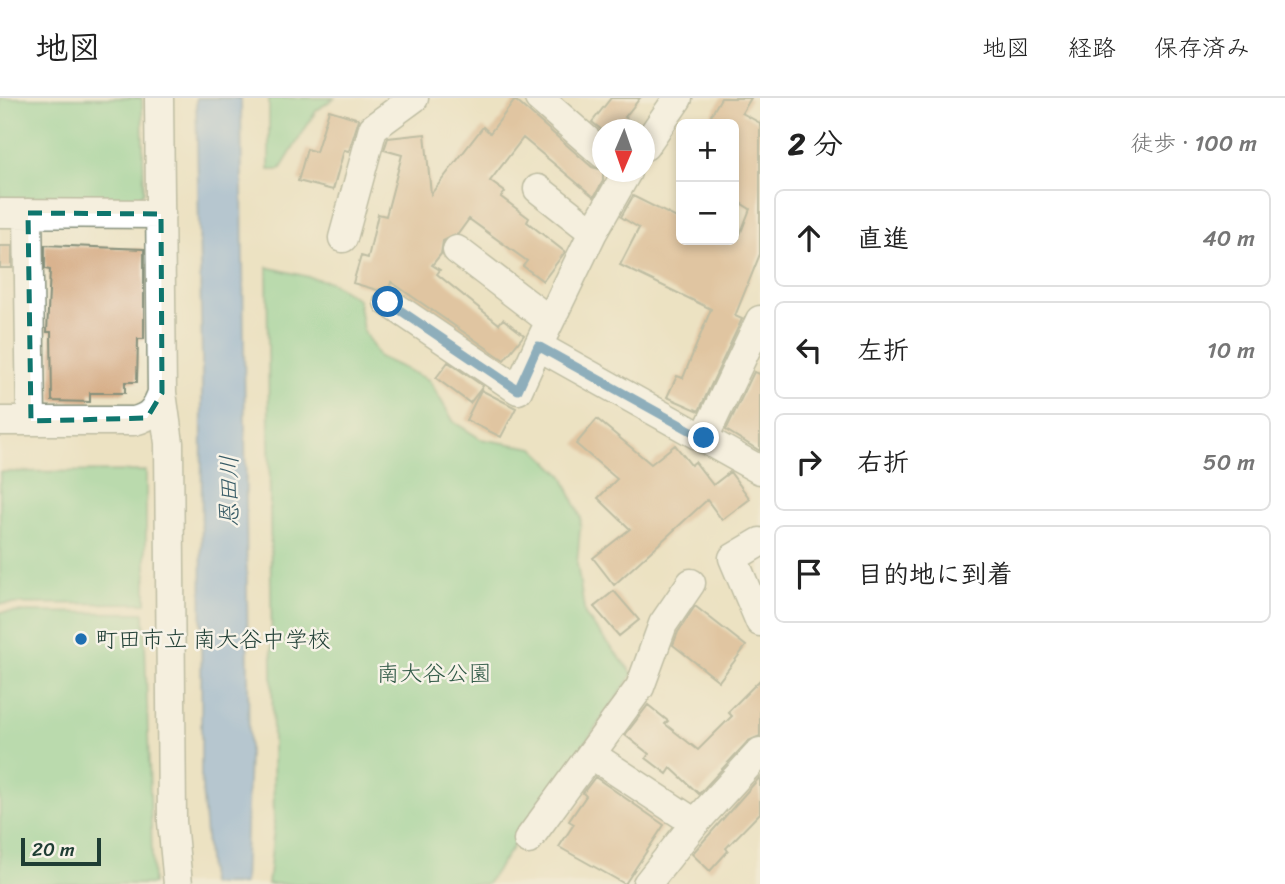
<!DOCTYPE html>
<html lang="ja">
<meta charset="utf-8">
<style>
:root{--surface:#fff;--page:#f2f2f2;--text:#222;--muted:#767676;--line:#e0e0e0}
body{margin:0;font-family:Sriracha,"Klee One",sans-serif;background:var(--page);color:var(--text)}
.controls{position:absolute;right:21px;top:21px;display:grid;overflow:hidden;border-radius:10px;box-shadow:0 4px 10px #0003}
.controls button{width:63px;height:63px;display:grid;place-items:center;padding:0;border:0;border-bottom:2px solid var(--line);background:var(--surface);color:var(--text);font:35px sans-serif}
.compass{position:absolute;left:592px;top:21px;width:63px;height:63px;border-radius:50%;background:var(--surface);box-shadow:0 4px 10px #0003;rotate:182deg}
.scale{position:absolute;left:21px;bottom:18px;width:80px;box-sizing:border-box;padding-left:7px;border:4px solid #1f3d34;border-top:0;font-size:19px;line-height:24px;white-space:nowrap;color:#1f3d34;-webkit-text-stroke:5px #f7f3e8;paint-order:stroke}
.stop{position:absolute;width:21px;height:21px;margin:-16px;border:5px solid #1f6fb2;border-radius:50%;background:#fff}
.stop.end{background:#1f6fb2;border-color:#fff;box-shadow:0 2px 7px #0008}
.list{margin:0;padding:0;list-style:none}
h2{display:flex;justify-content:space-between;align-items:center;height:91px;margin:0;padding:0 28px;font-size:30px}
h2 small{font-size:23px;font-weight:400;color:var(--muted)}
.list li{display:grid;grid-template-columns:46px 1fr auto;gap:21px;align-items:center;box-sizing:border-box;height:98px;margin:0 14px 14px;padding:0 14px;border:2px solid var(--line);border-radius:10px}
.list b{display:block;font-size:26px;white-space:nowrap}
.list em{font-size:23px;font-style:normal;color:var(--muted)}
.icon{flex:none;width:38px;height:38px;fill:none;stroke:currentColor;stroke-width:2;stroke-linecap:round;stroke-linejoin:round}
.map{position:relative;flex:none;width:760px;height:786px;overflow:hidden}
header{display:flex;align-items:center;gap:42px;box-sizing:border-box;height:98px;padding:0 35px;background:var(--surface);border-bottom:2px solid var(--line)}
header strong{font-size:33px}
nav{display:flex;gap:38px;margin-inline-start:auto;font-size:24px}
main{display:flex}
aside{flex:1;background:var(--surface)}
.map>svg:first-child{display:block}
</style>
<header>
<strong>地図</strong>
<nav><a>地図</a><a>経路</a><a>保存済み</a></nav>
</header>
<main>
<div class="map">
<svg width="760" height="786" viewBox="0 0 760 786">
<rect width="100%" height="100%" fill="#f7f3e8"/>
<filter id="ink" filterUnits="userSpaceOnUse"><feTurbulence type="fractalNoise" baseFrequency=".0143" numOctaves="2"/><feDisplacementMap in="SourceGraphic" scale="14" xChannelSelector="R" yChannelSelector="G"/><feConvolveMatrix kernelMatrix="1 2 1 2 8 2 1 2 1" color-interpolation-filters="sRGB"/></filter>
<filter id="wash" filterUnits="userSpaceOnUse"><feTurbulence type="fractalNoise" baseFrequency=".00686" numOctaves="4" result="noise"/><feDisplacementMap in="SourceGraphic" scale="28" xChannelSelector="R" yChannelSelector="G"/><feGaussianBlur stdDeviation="1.57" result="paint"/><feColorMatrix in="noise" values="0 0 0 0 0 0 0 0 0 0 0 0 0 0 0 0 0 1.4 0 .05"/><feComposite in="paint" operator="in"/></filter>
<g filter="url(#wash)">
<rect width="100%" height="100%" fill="#ece2c2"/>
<!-- green -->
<path fill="#7bd093" stroke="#4d8664" stroke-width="2" d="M0 0H142L144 93 136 104 0 103Z
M269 0H334L316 13 280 72H269Z
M267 169 330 184 358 201 363 232 379 259 429 282 454 324 481 341 534 350 563 378 581 420 577 466 585 517 633 576 487 786H268L274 730Z
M146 373V505L0 506V374Z
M0 514 144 515 153 786H0Z"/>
<!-- water -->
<path fill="#73a5de" stroke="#497189" stroke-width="2" d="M196 0H241L249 657 244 786H210L201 678 202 260Z"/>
<g id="blocks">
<!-- building -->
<path fill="#d1a378" d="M611 0H640L625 19 638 29 636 32 603 33 592 24Z
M721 0H751L742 15 760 25V156L735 218 742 221 699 313 667 299 677 278 683 280 711 211 620 167 639 130 621 119 633 98 681 122V142H738L750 111 734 101V26H706Z
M515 2 592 69 603 72V83L594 99 523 40 490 83 505 94 501 99 529 120 527 124 565 154 543 183 523 168 527 163 469 121 458 136 443 143 441 156 432 167 440 172 437 176 499 226 503 221 524 237 504 262 391 184 390 188 377 192 353 185 361 158 368 160 378 116 386 118 402 57 384 52 388 40 425 36 431 96 483 29 490 35Z
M329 12 359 21 349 53 344 52 333 92 298 83 307 51 316 54Z
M45 147 144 151V241H138L137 284H125V295H90V304L52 303 51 234H47L50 172 45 171Z
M0 148H12V170H0Z
M448 264 483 288 470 305 436 280Z
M754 274 760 276V353L726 332Z
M481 292 516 310 501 339 466 322Z
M597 321 651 366 675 347 691 367 695 364 713 387 730 374 750 401 722 422 707 402 614 487 593 460 630 431 598 400 617 381 576 346Z
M614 493 639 522 619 538 594 509Z
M695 508 746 548 719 583 673 547 678 534Z
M760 582V638L748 643 699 696 671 670 667 676 646 660 649 656 625 637 648 607 668 623 665 626 698 652 732 618 728 614Z
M595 679 664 727 625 786 559 749 574 726 569 723 586 698 583 695Z
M760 679V715L726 750 728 753 710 773 692 756Z"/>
</g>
</g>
<g filter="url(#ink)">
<use href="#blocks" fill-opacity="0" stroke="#86907b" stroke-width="2"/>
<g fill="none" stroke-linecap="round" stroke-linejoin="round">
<!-- minor casing -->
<g stroke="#86907b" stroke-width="31">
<path id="minor" d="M539 0 603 56
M645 48 678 0
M627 74 593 134 538 248 760 372
M538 91 593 134
M0 115 161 116
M28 115 31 323
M343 140 373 30 414 0
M457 152 550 223
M388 204 518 292 538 248
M162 295 169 345 172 724 178 786
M0 323H134C151 319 156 311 162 295L159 0
M704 340 760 222
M760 444 733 460 760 524
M592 657 695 725
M528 742 640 589 663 526 691 485
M647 786 695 725 760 654"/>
</g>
<!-- minor -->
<use href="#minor" stroke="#fff" stroke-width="28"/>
</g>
</g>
<g fill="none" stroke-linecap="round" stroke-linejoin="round" filter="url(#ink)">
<!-- route -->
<path stroke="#1f6fb2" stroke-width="9" d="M388 204 518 292 538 248 704 340"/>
</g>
<!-- marked area -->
<path d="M0 0H760V786H0ZM28 115 161 116 162 295 147 320 31 323Z" fill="#ece2c2" fill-opacity=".55" fill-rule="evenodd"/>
<path fill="none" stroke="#0f766e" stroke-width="5" stroke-dasharray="14 9" stroke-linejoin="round" d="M28 115 161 116 162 295 147 320 31 323Z"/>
<!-- markers -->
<circle fill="#1f6fb2" stroke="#f7f3e8" stroke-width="2.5" cx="81" cy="541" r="7"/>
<g text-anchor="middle" stroke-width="5" stroke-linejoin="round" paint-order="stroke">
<!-- poi labels -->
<g font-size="23" fill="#1f3d34" stroke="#f7f3e8" text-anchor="start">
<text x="95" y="549">町田市立 南大谷中学校</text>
</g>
<!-- park labels -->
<g font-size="23" fill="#315a47" stroke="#f7f3e8">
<text x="434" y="583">南大谷公園</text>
</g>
<!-- water labels -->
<g font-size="24" font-style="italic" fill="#385c67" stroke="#f7f3e8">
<text transform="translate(229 393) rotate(-90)" y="8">恩田川</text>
</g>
</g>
</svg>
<div class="controls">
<button>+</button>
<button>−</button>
</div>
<svg class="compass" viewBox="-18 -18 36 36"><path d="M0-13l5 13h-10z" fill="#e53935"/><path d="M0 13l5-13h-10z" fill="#767676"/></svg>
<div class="scale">20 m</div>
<div class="stop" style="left:388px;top:204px"></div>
<div class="stop end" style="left:704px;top:340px"></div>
</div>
<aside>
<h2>2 分<small>徒歩 · 100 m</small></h2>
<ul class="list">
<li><svg class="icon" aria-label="ahead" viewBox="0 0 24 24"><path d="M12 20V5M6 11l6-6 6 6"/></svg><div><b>直進</b></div><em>40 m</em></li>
<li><svg class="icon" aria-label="left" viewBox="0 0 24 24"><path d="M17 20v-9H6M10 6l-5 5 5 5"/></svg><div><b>左折</b></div><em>10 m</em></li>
<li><svg class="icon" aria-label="right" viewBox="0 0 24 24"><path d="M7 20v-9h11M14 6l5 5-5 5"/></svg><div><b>右折</b></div><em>50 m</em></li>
<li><svg class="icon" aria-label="arrive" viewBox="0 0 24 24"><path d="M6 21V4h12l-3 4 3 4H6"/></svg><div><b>目的地に到着</b></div></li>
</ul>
</aside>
</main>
